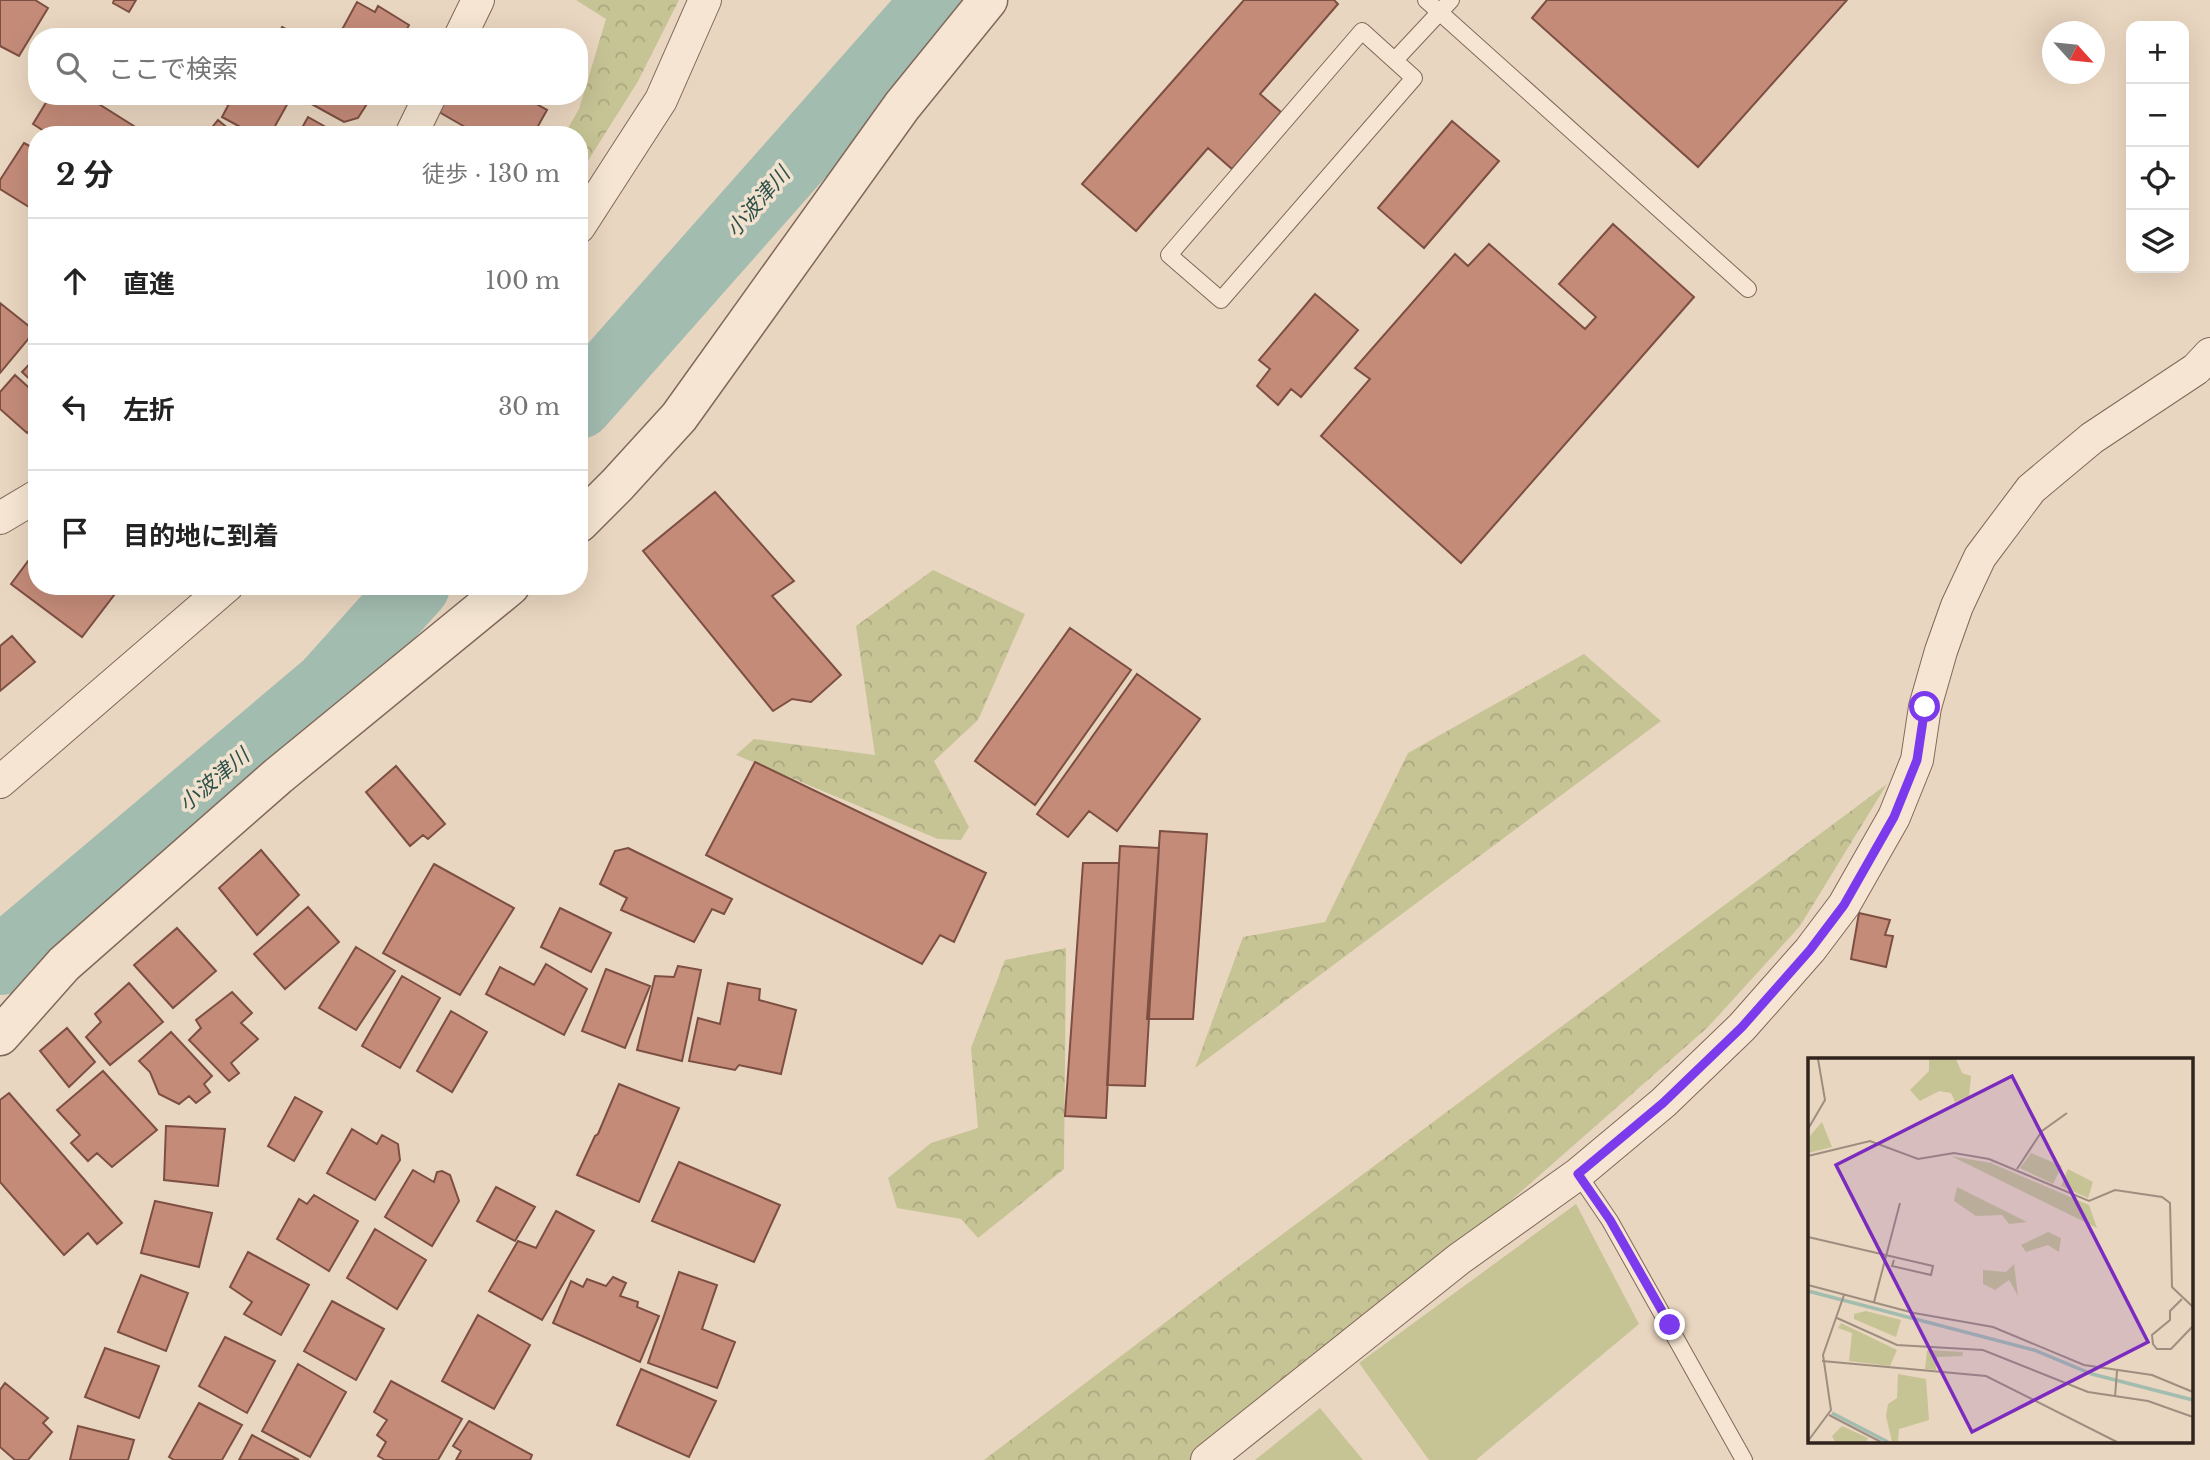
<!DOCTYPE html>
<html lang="ja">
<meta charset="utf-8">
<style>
:root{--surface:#fff;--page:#f6f6f6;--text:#222;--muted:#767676;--line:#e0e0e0}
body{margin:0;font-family:"Libre Baskerville","Noto Sans JP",serif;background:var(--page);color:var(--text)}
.controls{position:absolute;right:21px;top:21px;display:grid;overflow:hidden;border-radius:14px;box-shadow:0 7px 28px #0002}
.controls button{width:63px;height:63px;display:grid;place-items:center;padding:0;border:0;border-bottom:2px solid var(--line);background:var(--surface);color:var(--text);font:35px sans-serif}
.compass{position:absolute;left:2042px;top:21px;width:63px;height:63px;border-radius:50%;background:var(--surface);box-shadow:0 7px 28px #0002;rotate:117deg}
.stop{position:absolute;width:21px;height:21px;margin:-16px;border:5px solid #7c3aed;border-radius:50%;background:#fff}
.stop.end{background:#7c3aed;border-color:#fff;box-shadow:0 2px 7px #0008}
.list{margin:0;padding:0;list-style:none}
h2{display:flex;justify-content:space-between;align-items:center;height:91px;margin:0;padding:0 28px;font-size:30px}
h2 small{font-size:23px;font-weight:400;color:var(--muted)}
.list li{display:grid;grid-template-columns:46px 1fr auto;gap:21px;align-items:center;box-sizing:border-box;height:126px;padding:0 28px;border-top:2px solid var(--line)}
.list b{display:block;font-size:26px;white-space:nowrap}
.list em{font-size:23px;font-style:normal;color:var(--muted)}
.icon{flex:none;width:38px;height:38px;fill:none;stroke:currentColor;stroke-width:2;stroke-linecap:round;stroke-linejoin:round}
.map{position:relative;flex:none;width:2210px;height:1460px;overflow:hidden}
.search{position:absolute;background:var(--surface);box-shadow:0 7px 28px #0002;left:28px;top:28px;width:560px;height:77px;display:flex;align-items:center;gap:18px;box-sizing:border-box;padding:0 24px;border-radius:28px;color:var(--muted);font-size:26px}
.panel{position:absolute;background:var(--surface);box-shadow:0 7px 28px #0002;left:28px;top:126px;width:560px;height:469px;border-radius:28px}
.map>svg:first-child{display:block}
</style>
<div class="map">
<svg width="2210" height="1460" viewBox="0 0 2210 1460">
<defs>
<pattern id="forest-crowns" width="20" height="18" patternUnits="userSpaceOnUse" patternTransform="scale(1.75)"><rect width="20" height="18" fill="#c6c395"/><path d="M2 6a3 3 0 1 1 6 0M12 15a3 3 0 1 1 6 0" fill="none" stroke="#aba780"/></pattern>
</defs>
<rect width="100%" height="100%" fill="#e9d6c0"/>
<!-- grass -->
<path fill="#c6c395" d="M1576 1204 1639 1324 1476 1460H1429L1359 1363Z
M1320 1408 1363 1460H1255Z"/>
<!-- forest -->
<path fill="url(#forest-crowns)" d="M576 0H679L637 83 579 175V135H564L579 109 606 19Z
M933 570 1025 614 978 720 934 761 969 827 961 840 938 839 736 755 754 739 875 755 856 626Z
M1584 654 1661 721 1195 1068 1243 937 1325 922 1408 753Z
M1887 784 1800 926 1708 1027 1481 1227 1191 1460H984L1229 1274Z
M1066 948 1064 1169 978 1238 961 1219 897 1208 888 1178 931 1143 978 1128 971 1048 1005 960Z"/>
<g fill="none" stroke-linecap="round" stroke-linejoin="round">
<!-- river -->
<path stroke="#a3bcb0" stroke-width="68" d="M579 405 937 0
M0 961 327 685 416 586"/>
</g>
<!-- building -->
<path fill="#c48b79" stroke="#7d4f42" stroke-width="2" d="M0 0H35L48 8 19 56 0 46Z
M114 0H136L129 12 113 3Z
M1244 0H1334L1338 4 1260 94 1281 112 1232 169 1208 148 1136 231 1082 184Z
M1547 0H1847L1698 167 1532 18Z
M357 2 375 12 378 6 409 25 403 37H338Z
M282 27 301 37H277Z
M50 96H86L137 128 132 135H50L33 124Z
M233 96H275L288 103 270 135H255L222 117Z
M297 96H372L358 118 344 122Z
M448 96H522L547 110 533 135H460L465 127 439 112Z
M308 117 340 135H298Z
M218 120 236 135H206Z
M1452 121 1499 161 1424 248 1378 208Z
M24 143 37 150V212L0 189V180Z
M1613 224 1694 297 1461 563 1321 436 1370 379 1355 368 1455 254 1468 266 1489 244 1585 329 1596 317 1559 284Z
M1315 294 1358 330 1301 397 1291 389 1278 405 1257 386 1270 369 1259 360Z
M0 303 35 331 0 373Z
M37 356V386L22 372Z
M15 375 37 395V423L27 433 0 409V392Z
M715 492 794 581 772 596 841 675 811 702 792 699 773 711 643 551Z
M37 549V586H121L82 637 11 584Z
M1070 628 1131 670 1035 805 975 761Z
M12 636 35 662 0 691V646Z
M1137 674 1200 719 1117 831 1089 811 1068 837 1037 814Z
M755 762 986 873 954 942 940 935 922 964 706 855Z
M396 766 445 824 428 839 423 835 410 846 366 792Z
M1160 831 1207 834 1193 1019H1147Z
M1120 846 1159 848 1145 1086 1107 1085Z
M628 848 732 899 724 914 712 909 694 942 621 910 627 898 600 884 615 851Z
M261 850 299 895 257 935 219 888Z
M1083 863H1119L1106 1118 1065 1116Z
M434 864 514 908 460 995 383 953Z
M308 907 339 942 285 989 254 954Z
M560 908 611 933 591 972 541 947Z
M1859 913 1890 920 1885 935 1893 936 1886 967 1851 959Z
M177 928 216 971 173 1008 134 965Z
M356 947 395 971 356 1030 319 1008Z
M546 964 587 989 564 1035 486 994 500 967 534 985Z
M678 966 701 970 682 1061 637 1050 655 976 674 977Z
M606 969 650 986 625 1048 582 1031Z
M402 976 440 998 400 1068 362 1046Z
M129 983 163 1022 110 1065 86 1037 101 1022 95 1014Z
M728 983 760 989 759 1000 796 1010 781 1074 739 1065 735 1070 689 1061 698 1018 720 1024Z
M232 992 252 1013 241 1023 258 1039 231 1063 239 1073 229 1081 189 1040 201 1028 196 1020Z
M451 1011 487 1032 452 1092 417 1071Z
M67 1028 95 1062 69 1087 40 1051Z
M171 1032 212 1076 204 1084 210 1092 196 1103 189 1096 179 1104 159 1094 150 1072 139 1061Z
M103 1071 157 1130 112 1167 97 1153 88 1161 71 1143 80 1135 57 1110Z
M619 1084 679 1108 639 1202 577 1175 595 1136 598 1134Z
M9 1093 122 1223 97 1244 88 1233 64 1255 0 1182V1100Z
M295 1097 322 1112 294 1161 268 1146Z
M166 1126 225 1129 218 1186 164 1180Z
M352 1129 377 1144 382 1135 398 1144 400 1160 375 1200 327 1173Z
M679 1162 780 1205 754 1262 652 1221Z
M413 1170 434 1182 437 1172 442 1171 450 1175 459 1201 432 1246 385 1217Z
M496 1187 535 1207 515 1241 477 1221Z
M314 1195 358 1221 329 1271 277 1239 299 1199 307 1204Z
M155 1201 212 1213 199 1267 141 1253Z
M556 1211 594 1231 542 1320 489 1291 518 1241 536 1248Z
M375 1229 426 1260 397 1309 347 1278Z
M248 1252 309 1285 281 1335 244 1314 252 1302 230 1287Z
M679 1272 717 1285 702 1329 735 1342 717 1388 648 1363Z
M141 1275 188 1293 166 1351 118 1332Z
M613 1277 626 1283 620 1296 638 1302 637 1307 659 1316 640 1362 553 1323 571 1281 583 1287 587 1279 606 1286Z
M332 1301 384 1329 356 1380 304 1351Z
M478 1315 530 1345 494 1409 442 1381Z
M225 1337 275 1361 247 1413 199 1386Z
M105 1348 159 1366 139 1418 85 1397Z
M298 1364 346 1392 310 1457 262 1431Z
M641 1369 716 1401 689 1457 617 1425Z
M391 1381 462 1419 438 1460H385L378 1456 386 1442 377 1435 387 1420 374 1412Z
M5 1383 48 1418 43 1423 52 1432 28 1460H15L0 1447V1390Z
M199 1403 242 1425 222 1460H174L169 1457Z
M469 1421 532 1455 530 1460H456L461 1451 453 1446Z
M78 1426 134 1440 128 1460H70Z
M252 1435 299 1460H239Z"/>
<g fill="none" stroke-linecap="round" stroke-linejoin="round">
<!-- service casing -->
<g stroke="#80685a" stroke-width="18">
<path id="service" d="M1426 0 1748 289
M1362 31 1414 78 1221 300 1169 255Z
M1395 60 1451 0
M1578 1174 1610 1221 1744 1460"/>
</g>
<!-- minor casing -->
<g stroke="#80685a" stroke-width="34">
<path id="minor" d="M460 37 478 0
M411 135 430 96
M579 227 661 100 705 0
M0 518 37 496
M0 782 227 586
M1207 1460 1459 1259 1578 1174 1663 1103 1742 1027 1810 950 1844 905 1894 817 1917 760 1925 707 1941 651 1957 606 1980 557 2031 489 2092 438 2196 369 2210 354"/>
</g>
<!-- tertiary casing -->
<g stroke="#80685a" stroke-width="41">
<path id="tertiary" d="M579 523 617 485 679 417 902 106 988 0
M0 1036 64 964 278 776 510 586"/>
</g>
<!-- service -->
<use href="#service" stroke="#f5e5d2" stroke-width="16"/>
<!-- minor -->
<use href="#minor" stroke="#f5e5d2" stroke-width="32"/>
<!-- tertiary -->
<use href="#tertiary" stroke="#f5e5d2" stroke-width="38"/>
</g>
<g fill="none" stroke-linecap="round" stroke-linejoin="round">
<!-- route -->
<path stroke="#7c3aed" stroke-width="9" d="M1670 1325 1610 1220 1578 1174 1663 1103 1742 1027 1810 950 1844 905 1894 817 1917 760 1925 707"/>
</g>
<g text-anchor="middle" stroke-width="7" stroke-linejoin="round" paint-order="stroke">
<!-- water labels -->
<g font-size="21" font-style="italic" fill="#2d5048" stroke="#f1e1cf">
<text transform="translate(758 202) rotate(-49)" y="7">小波津川</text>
<text transform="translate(214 780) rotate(-40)" y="7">小波津川</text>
</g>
</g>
<!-- overview -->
<g transform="translate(1808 1058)">
<rect width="385" height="385" fill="#e9d6c0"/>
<path d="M14 64 24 89 0 95V80ZM223 95 254 108 245 126 212 110ZM260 111 285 124 280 140 253 128ZM58 253 93 262 88 279 46 261V256ZM33 265 89 292 82 308 41 303 44 275 30 270ZM34 368 60 380 58 384H27L24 378Z" fill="#c6c395"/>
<path d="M121 1H148L154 15 163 18 161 39 147 44 143 35 131 33 112 43 102 32 121 13ZM143 98 183 105 281 147 289 170ZM149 129 219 164 201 166 194 157 168 158 146 143ZM240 174 253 180 251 194 240 187 218 194 213 187ZM206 206 210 238 201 222 187 232 175 226V212L198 214ZM119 292 155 294 154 298 129 299 128 312 117 311ZM90 316 118 321 121 362 91 371 90 384H84L78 358 80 346 89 340Z" fill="#c6c395"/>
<path fill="none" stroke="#a3bcb0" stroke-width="3.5" d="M0 233 226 292 284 316 385 342M24 355 80 384"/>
<path fill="none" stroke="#9f8e7f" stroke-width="2" d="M0 71 17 42 10 1M0 98 62 83 110 101 146 95 181 101 281 143 307 132 354 139 362 145 364 229 385 249M209 111 234 73 259 55M0 179 125 208 123 217 84 208 86 202M0 227 106 255 185 269 276 307 344 317 385 334M374 241 362 253V262L344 277 345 286 349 291H363L385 268M66 244 92 145M29 260 89 287 175 292 280 334 340 343 385 359M14 303 178 318 309 384M307 339 309 313M21 357 73 384M0 383 23 352 15 297 36 237"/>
<path fill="#7b2cbf" fill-opacity="0.15" stroke="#7b2cbf" stroke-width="3.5" d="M204 18 340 284 164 374 28 107Z"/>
<rect width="385" height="385" fill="none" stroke="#31231d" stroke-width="3.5"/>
</g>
</svg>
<div class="controls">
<button>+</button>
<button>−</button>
<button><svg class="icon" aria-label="locate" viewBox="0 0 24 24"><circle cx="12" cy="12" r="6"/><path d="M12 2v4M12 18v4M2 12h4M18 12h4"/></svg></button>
<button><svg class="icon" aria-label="layers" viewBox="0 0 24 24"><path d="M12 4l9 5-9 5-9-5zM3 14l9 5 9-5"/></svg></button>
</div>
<svg class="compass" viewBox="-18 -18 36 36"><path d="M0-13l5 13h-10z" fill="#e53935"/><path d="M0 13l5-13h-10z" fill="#767676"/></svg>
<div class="stop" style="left:1925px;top:707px"></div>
<div class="stop end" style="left:1670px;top:1325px"></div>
<div class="search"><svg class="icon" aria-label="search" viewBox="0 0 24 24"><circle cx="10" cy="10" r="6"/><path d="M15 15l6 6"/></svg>ここで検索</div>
<section class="panel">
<h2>2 分<small>徒歩 · 130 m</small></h2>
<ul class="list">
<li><svg class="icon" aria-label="ahead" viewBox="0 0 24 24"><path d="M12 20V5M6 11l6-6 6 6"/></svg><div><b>直進</b></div><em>100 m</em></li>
<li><svg class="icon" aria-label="left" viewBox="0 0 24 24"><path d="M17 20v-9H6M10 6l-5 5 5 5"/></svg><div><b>左折</b></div><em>30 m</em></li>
<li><svg class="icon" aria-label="arrive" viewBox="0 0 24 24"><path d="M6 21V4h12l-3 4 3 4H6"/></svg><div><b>目的地に到着</b></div></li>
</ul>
</section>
</div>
